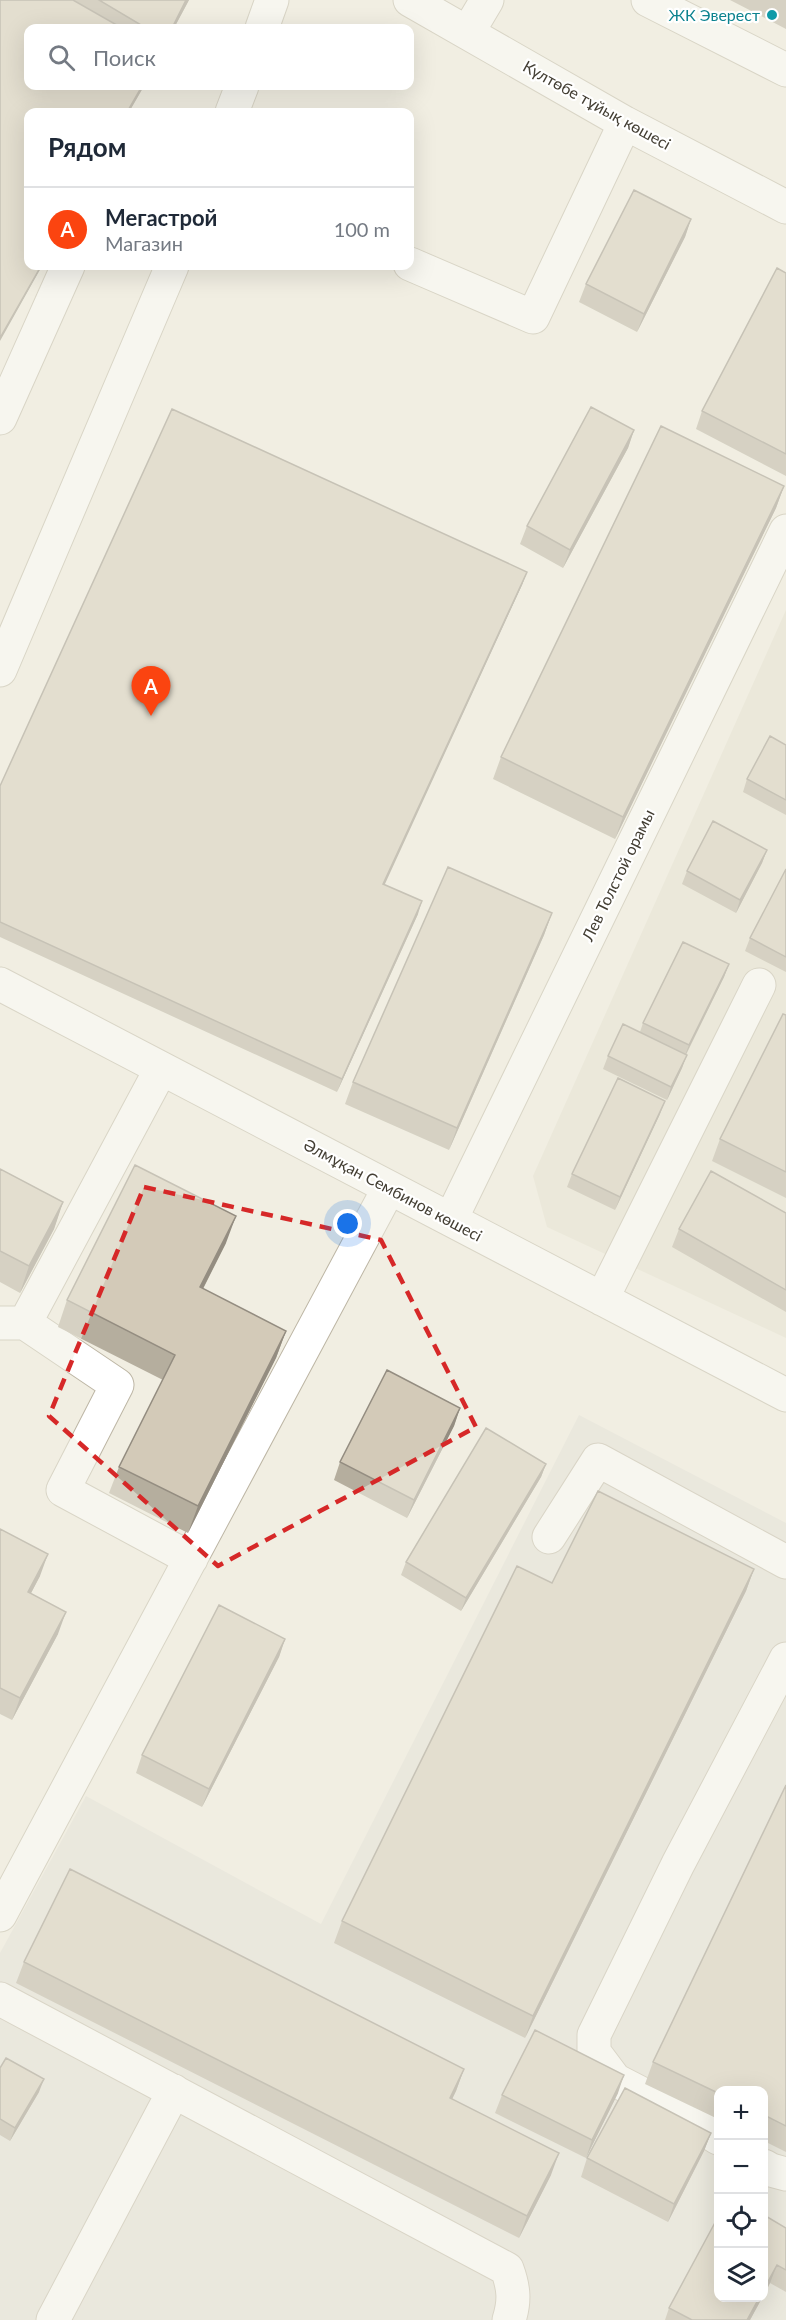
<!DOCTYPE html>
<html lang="ru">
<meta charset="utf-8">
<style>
:root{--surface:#fff;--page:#f2f2f3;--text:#1f2937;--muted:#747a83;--line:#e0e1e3;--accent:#fb4410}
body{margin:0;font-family:Lato,sans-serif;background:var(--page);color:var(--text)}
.controls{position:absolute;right:18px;bottom:18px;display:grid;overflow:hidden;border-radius:12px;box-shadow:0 6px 24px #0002}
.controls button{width:54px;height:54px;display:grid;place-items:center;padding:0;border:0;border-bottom:2px solid var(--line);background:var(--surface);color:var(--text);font:30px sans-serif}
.you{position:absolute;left:348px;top:1224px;width:21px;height:21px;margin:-15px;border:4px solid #fff;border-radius:50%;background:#1a73e8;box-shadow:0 0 0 9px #1a73e833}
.badge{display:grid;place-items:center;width:39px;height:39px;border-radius:50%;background:var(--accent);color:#fff;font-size:20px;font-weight:700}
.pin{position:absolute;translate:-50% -50px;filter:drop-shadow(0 2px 3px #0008)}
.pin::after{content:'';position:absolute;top:32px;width:21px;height:18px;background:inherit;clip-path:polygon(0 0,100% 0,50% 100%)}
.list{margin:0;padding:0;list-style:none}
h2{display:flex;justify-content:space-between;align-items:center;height:78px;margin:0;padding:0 24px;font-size:26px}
h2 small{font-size:20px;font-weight:400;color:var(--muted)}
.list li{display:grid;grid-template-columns:39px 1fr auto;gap:18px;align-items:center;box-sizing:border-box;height:84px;padding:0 24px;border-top:2px solid var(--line)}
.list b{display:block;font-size:22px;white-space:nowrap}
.list p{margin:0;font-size:20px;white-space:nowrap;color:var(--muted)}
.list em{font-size:20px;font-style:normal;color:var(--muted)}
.icon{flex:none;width:33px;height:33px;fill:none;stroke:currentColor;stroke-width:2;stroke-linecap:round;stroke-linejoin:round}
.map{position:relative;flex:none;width:786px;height:2320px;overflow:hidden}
.search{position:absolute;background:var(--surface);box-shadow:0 6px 24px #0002;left:24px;top:24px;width:390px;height:66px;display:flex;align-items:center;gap:15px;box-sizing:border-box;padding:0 21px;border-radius:12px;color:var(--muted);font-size:22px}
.panel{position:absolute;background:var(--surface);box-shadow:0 6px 24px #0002;left:24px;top:108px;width:390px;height:162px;border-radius:12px}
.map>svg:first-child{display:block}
</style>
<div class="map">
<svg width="786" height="2320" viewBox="0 0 786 2320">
<rect width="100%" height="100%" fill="#f1eee2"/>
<!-- residential -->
<path fill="#e5e0d0" d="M786 610V1338L547 1227 533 1176Z"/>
<!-- industrial -->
<path fill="#e3dfd8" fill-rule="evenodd" d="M579 1415 786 1523V2320H0V1953L86 1796 321 1924ZM718 2090H764V2298H718Z"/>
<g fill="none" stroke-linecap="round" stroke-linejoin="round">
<!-- minor casing -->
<g stroke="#bdb6a5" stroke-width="35">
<path id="minor" d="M410 0 625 123 786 207
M648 0 786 70
M262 28 272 0
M468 32 487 0
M232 112 242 86
M410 264 533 317 625 123
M0 418 68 266
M0 670 172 266
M0 984 786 1395
M451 1219 786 531
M602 1299 759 985
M0 1323H25L117 1385 63 1490 191 1559
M25 1323 161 1069
M549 1537 598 1460 786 1562
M0 1915 389 1188
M0 1999 507 2269C514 2288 515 2301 509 2320
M718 2138 675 2111 615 2080 594 2052V2035L678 1864 786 1659
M764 2166 771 2170 786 2174
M53 2320 174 2091"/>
</g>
<!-- minor -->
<use href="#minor" stroke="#fff" stroke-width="33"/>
</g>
<!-- wall -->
<path fill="#b5ae9e" d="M0 0H189L174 28H28L144 86 129 112H28Z
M730 0H786V29Z
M691 219 685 237 637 332 579 302 586 284Z
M786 273V476L696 429 702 411Z
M634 430 628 448 563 568 520 544 527 526Z
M784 486 776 508 615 839 493 779 501 757Z
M527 572 522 585 384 884 418 914 337 1092 0 937V786Z
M786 745V815L743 792 747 779Z
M767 850 762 863 736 913 682 884 687 871Z
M786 869V972L745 951 750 938Z
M552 913 544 935 449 1150 345 1104 353 1082Z
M729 964 724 977 686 1055 682 1068 667 1100 603 1069 608 1056 640 1032 643 1023Z
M786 1015V1198L712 1161 720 1139Z
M660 1114 615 1210 567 1187 572 1174Z
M0 1169 63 1202 54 1229 20 1293 0 1282Z
M786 1213V1312L672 1247 679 1229Z
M226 1243 203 1289 286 1331 276 1358 188 1533 109 1493 119 1467 163 1380 58 1327 67 1300Z
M460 1408 454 1426 407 1518 334 1480 340 1462Z
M546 1464 541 1477 461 1611 401 1575 406 1562Z
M0 1529 40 1576 31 1593 58 1634 12 1720 0 1714Z
M754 1569 746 1591 525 2038 334 1943 342 1921 552 1583Z
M285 1639 279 1657 202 1807 136 1773 142 1755Z
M786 1785V2152L764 2141V2091H718V2119L645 2084 653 2062Z
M24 1962 464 2069 456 2091 452 2099 551 2175 519 2238 16 1983Z
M0 2068 39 2092 10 2141 0 2135Z
M618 2093 586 2158 495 2113 502 2095Z
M711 2133 704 2151 668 2222 581 2177 587 2158Z
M764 2215 786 2228V2292L770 2283 764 2295Z
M718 2298H762L750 2320H665L669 2308Z"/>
<!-- shaded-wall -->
<path fill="#948d81" d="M186 0H189L174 28H172Z
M142 86H144L129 112H127Z
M691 219 685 237 637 332 644 314Z
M41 266H42L0 341V338Z
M634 430 628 448 563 568 570 550Z
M784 486 776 508 615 839 623 817Z
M527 572 522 585 379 897 383 884Z
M767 850 762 863 736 913 740 900Z
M422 901 418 914 337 1092 342 1079Z
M552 913 544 935 449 1150 457 1128Z
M729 964 724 977 684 1058 689 1045Z
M687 1055 682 1068 667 1100 671 1087Z
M665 1101 660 1114 615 1210 620 1197Z
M63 1202 54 1229 20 1293 29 1266Z
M236 1216 226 1243 190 1314 200 1287Z
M286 1331 276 1358 188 1533 198 1506Z
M460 1408 454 1426 407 1518 414 1500Z
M546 1464 541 1477 461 1611 466 1598Z
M48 1554 40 1576 20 1614 28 1592Z
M754 1569 746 1591 525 2038 533 2016Z
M66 1612 58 1634 12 1720 20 1698Z
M285 1639 279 1657 202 1807 209 1789Z
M464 2069 456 2091 442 2120 450 2098Z
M624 2075 618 2093 586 2158 592 2140Z
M44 2079 39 2092 10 2141 15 2128Z
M711 2133 704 2151 668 2222 674 2204Z
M559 2153 551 2175 519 2238 527 2216Z
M777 2265 770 2283 764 2295V2289Z
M759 2298H762L750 2320H747Z"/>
<!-- building -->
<path fill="#d3cab8" stroke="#948d81" stroke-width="1.5" d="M0 0H73L122 28H28V86H142L127 112H28V266H41L0 338Z
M99 0H186L172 28H146Z
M634 190 691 219 644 314 586 284Z
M777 268 786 273V454L702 411Z
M591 407 634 430 570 550 527 526Z
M172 409 527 572 383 884 422 901 342 1079 0 922V786Z
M661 426 784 486 623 817 501 757Z
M770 736 786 745V800L747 779Z
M713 821 767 850 740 900 687 871Z
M448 867 552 913 457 1128 353 1082Z
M786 869V957L750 938Z
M683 942 729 964 689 1045 643 1023Z
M783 1014 786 1015V1172L720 1139Z
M623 1024 687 1055 671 1087 608 1056Z
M618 1078 665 1101 620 1197 572 1174Z
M135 1165 236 1216 200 1287 286 1331 198 1506 119 1467 175 1355 67 1300Z
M0 1169 63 1202 29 1266 0 1251Z
M711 1171 786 1213V1290L679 1229Z
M387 1370 460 1408 414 1500 340 1462Z
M486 1428 546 1464 466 1598 406 1562Z
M598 1491 754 1569 533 2016 342 1921 517 1566 552 1583Z
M0 1529 48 1554 28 1592 66 1612 20 1698 0 1688Z
M219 1605 285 1639 209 1789 142 1755Z
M786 1785V2126L764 2115V2091H718V2093L653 2062Z
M70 1869 464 2069 450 2098 559 2153 527 2216 24 1962Z
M535 2030 624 2075 592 2140 502 2095Z
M6 2058 44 2079 15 2128 0 2119V2068Z
M625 2088 711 2133 674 2204 587 2158Z
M764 2215 786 2228V2270L777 2265 764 2289Z
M718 2217V2298H759L747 2320H692L669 2308Z"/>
<!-- marked area -->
<path d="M0 0H786V2320H0ZM144 1187 381 1240 476 1427 218 1566 49 1416Z" fill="#f1eee2" fill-opacity=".55" fill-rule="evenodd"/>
<path fill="none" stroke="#d62828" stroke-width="4.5" stroke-dasharray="12 8" stroke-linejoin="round" d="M144 1187 381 1240 476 1427 218 1566 49 1416Z"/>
<!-- markers -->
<circle fill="#0f9aa8" stroke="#fff" stroke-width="2" cx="772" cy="15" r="6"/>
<g text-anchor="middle" stroke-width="4.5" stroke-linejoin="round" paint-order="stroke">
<!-- culture labels -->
<g font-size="16" fill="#0d838f" stroke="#fff" text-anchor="end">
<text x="760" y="21">ЖК Эверест</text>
</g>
<!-- street labels -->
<g font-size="16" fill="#433e33" stroke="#fff">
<text transform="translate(597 105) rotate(29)" y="6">Күлтөбе тұйық көшесі</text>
<text transform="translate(618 875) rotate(-64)" y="6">Лев Толстой орамы</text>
<text transform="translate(393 1190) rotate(28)" y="6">Әлмұқан Сембинов көшесі</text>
</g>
</g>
</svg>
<div class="controls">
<button>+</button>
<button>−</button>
<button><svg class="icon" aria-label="locate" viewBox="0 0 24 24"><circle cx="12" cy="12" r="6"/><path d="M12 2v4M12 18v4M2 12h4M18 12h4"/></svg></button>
<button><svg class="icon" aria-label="layers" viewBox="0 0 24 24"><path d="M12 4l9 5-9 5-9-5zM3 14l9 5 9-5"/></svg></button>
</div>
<div class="you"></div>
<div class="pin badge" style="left:151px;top:716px">A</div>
<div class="search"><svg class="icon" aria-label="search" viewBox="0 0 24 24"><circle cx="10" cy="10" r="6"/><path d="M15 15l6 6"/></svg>Поиск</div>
<section class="panel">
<h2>Рядом<small></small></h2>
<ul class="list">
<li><span class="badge">A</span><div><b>Мегастрой</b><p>Магазин</p></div><em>100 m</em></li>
</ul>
</section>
</div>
